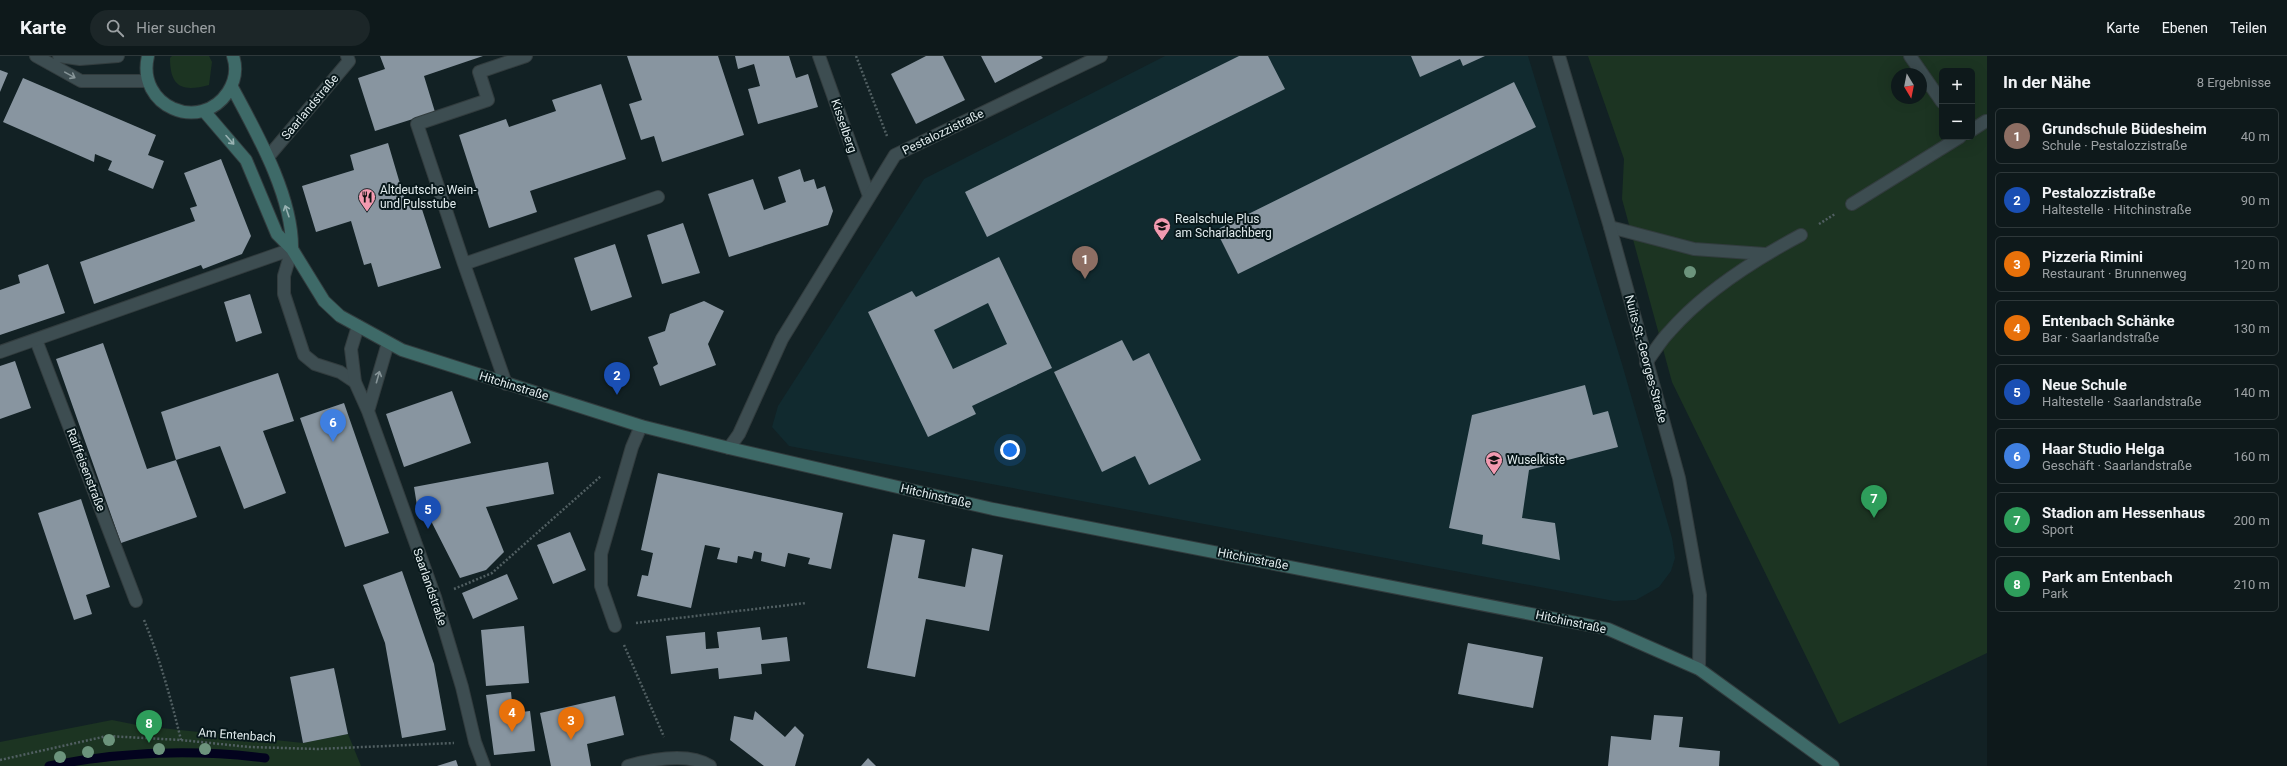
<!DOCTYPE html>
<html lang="de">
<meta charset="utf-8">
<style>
:root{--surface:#0e191b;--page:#1c2628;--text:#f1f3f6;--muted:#9ba0a3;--line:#2e383a;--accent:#f29ab0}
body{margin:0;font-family:Roboto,sans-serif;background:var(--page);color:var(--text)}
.controls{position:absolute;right:12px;top:12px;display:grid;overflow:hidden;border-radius:6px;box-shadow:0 4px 16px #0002}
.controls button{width:36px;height:36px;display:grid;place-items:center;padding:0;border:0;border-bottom:1px solid var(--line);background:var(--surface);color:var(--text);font:20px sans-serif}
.compass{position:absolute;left:1891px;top:12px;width:36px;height:36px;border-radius:50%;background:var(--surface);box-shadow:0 4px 16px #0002;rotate:170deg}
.you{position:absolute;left:1010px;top:394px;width:14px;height:14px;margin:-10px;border:3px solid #fff;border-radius:50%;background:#1a73e8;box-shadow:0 0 0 6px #1a73e833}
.badge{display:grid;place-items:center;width:26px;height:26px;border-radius:50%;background:var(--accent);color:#fff;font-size:13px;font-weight:700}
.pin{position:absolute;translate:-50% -33px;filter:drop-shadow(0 1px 2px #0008)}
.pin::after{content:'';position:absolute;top:21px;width:14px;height:12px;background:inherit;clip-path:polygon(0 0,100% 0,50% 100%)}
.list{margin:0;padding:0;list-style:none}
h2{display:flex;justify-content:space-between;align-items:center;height:52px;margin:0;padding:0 16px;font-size:17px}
h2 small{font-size:13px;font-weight:400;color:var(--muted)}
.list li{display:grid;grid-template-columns:26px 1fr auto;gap:12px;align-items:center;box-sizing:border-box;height:56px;margin:0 8px 8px;padding:0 8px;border:1px solid var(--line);border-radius:6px}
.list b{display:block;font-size:15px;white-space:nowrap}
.list p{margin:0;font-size:13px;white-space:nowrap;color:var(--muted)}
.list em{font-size:13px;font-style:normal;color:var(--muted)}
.icon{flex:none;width:22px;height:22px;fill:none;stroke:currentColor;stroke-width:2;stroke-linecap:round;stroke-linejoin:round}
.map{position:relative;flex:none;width:1987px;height:710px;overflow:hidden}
header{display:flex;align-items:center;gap:24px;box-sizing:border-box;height:56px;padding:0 20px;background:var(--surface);border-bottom:1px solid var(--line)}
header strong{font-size:19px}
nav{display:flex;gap:22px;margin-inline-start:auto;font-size:14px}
.search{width:280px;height:36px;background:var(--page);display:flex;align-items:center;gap:10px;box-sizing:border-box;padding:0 14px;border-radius:22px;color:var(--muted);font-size:15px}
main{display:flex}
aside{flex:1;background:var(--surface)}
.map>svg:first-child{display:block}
</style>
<header>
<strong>Karte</strong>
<div class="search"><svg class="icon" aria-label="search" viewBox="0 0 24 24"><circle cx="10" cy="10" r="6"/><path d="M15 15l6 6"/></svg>Hier suchen</div>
<nav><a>Karte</a><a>Ebenen</a><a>Teilen</a></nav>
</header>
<main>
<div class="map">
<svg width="1987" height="710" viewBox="0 0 1987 710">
<rect width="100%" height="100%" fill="#122124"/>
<!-- built -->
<path fill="#112a2f" d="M1165 0H1528L1622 308 1672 482 1675 502 1671 515 1659 531 1636 544 1614 545 789 390 772 371 778 350 924 123Z"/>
<!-- green -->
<path fill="#1c3422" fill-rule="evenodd" d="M172 0H209L212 6 209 29C183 36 170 32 170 2Z
M1588 0H1987V597L1839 668 1672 326 1622 143 1624 103ZM1942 15H1972V81H1942ZM1897 18H1921V42H1897Z
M112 664 142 670 303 687 348 678 361 710H0V686Z"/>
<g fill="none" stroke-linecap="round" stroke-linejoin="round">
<!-- stream -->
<path stroke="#03031e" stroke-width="9" d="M49 710C120 696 193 693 265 702"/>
</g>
<!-- building -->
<path fill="#8895a0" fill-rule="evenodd" d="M380 0H483L424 20 435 56 375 75 358 22 385 13Z
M627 0H718L744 79 662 106 654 80 641 84 629 48 642 44Z
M735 0H789L796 22 808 18 818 51 758 68 748 33 760 30 754 8 738 13Z
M926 0H943L965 44 916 68 891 18Z
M981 0H1041L1043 2 995 27Z
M1239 0H1268L1285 33 987 181 965 136Z
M1411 0H1485L1463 10 1460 3 1420 21Z
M0 14 8 17 0 36Z
M23 22 156 79 148 99 164 105 153 133 108 114 112 105 95 98 94 106 3 66Z
M1514 26 1536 71 1238 218 1216 174Z
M601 28 626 103 530 135 537 156 489 172 459 79 506 63 509 71 556 55 552 44Z
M388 87 406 148 419 144 441 212 378 231 371 207 364 209 351 165 316 176 302 130 354 114 350 99Z
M221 103 251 180 242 198 203 213 201 209 94 248 80 206 195 165 190 152 197 150 184 117Z
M800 113 804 126 814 123 817 133 825 130 833 155 828 169 729 201 708 138 753 123 764 154 786 146 778 121Z
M683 167 700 217 662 228 647 179Z
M615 188 632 241 591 255 574 202Z
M999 201 1052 312 972 350 976 358 928 381 868 256 912 235 916 241ZM988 247 1007 288 953 313 934 274Z
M48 208 65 257 0 279V234L20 227 18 219Z
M250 238 262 277 236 286 224 246Z
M704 245 724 255 708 288 716 309 660 330 653 311 658 308 648 281 665 275 670 258Z
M1122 284 1133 305 1149 297 1201 404 1149 429 1135 400 1102 416 1054 316Z
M103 287 147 413 176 404 161 356 278 317 294 365 263 375 286 437 244 453 220 390 176 404 197 461 121 487 56 303Z
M15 305 31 352 0 363V310Z
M1585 329 1593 359 1608 355 1618 391 1529 414 1522 462 1555 467 1560 504 1482 488 1483 479 1449 472 1472 359Z
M452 335 471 387 404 411 386 358Z
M344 347 389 477 345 491 300 362Z
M548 406 554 438 486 451 504 496 486 514 460 522 429 461 419 462 414 431Z
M658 417 843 457 831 513 808 508 810 502 788 497 785 511 761 505 762 497 754 495 752 503 738 500 737 507 717 503 720 492 705 489 691 552 637 540 642 519 648 520 653 497 641 494Z
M81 443 110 531 86 539 92 558 74 564 38 457Z
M570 476 586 514 553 528 537 489Z
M893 478 925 484 918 522 965 531 972 492 1003 499 989 575 926 563 915 621 867 612Z
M402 515 434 608 446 674 402 682 385 587 363 529Z
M507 518 518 543 473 563 462 537Z
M524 570 529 627 486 630 481 574Z
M760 571 762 584 787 581 790 605 761 608 762 618 719 623 718 612 671 618 666 580 705 576 706 593 719 592 717 576Z
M1468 587 1543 601 1533 652 1458 638Z
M334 612 348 678 303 687 290 621Z
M511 636 513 657 530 655 535 695 494 699 486 639Z
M615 640 624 679 587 688 591 710H551L540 657Z
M755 655 785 681 795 670 804 679 795 710H764L730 684 734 660 753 664Z
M1654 659 1683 661 1679 691 1720 695 1719 710H1608L1611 680 1651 684Z
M868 702 876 710H861Z
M456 704 458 710H437Z"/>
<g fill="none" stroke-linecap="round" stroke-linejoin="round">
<!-- service casing -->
<g stroke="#323c3e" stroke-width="14">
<path id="service" d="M819 0 869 140
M1910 0 1942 46
M1972 74 1986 65
M268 101 349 5 347 0
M1852 148 1960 81
M1610 171 1694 193 1765 198
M292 193 284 220V238L304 299 315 308 340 316 355 326
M464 208 417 68 488 44 479 16 526 0
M36 284 136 545
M1646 307C1654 296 1661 284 1670 275 1704 236 1756 203 1801 179
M506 328 464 208 658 141
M615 570 601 530V498L632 391 641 370"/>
</g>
<!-- minor casing -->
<g stroke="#323c3e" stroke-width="14">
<path id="minor" d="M1559 0 1610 171 1679 422 1700 539 1699 613
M358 270 351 293 355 326 368 355 435 541 462 631 475 686 484 710
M368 355 388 287
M729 392 739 378 782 283 895 99 1101 0
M628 710C653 703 688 696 710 710"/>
</g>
<!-- tertiary casing -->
<g stroke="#323c3e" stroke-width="14">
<path id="tertiary" d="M36 0 81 25H148
M59 0 80 3 118 0
M0 296 292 193"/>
</g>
<!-- secondary casing -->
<g stroke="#323c3e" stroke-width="14">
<path id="secondary" d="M148 0C136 50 200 78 228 36 235 25 237 12 233 0
M232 31C256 76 293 140 292 193
M204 55 246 104 277 178 292 193 324 245 340 260 402 294 641 370 729 392 993 453 1608 573 1699 613 1833 710"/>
</g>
<!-- path -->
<path stroke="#515f62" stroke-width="2.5" stroke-dasharray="2 2" stroke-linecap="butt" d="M856 0 887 80
M1819 168 1835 158
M454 533 492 517 601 420
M144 564C160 603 171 643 181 684
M636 567 806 547
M624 589 664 681
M0 704 107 680 181 684 249 691 318 693 454 687"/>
<!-- service -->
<use href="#service" stroke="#3d4d51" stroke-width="12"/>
<!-- minor -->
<use href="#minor" stroke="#3d4d51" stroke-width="12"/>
<!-- tertiary -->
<use href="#tertiary" stroke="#3d4d51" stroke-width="12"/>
<!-- secondary -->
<use href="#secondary" stroke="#3e6a68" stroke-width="12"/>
</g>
<!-- trees -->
<g fill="#6c947c">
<circle cx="1690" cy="216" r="6"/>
<circle cx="109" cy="684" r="6"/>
<circle cx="159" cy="693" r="6"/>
<circle cx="205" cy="693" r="6"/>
<circle cx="88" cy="696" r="6"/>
<circle cx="60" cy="701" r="6"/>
</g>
<!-- one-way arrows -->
<defs><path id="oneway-shaft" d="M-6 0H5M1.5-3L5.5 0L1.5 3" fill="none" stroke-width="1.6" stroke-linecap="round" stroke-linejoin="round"/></defs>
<g stroke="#879598">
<use href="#oneway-shaft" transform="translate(70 19) rotate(29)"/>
<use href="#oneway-shaft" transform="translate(378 321) rotate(-74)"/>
</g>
<g stroke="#98b2b2">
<use href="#oneway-shaft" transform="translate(230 84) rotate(48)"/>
<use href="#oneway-shaft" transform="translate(287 155) rotate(-109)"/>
</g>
<!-- icons -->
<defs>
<g id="restaurant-pin" transform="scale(0.9)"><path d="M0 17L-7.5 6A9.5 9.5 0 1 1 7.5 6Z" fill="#f29ab0" stroke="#08181b"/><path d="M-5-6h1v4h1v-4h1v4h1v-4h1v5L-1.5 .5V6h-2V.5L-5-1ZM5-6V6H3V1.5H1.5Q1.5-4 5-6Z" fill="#111"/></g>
<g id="school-pin" transform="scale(0.9)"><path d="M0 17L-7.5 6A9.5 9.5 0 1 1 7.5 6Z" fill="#f29ab0" stroke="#08181b"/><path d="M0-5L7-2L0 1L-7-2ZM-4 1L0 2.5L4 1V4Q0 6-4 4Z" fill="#111"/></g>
</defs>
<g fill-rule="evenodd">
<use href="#restaurant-pin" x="367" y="141"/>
<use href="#school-pin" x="1162" y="170"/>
<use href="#school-pin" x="1494" y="404"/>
</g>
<g text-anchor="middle" stroke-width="4" stroke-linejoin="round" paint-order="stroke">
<!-- street labels -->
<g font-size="12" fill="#e2ecee" stroke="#08181b">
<text transform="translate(310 51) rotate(-50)" y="4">Saarlandstraße</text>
<text transform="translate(844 70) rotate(71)" y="4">Kisselberg</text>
<text transform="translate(943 76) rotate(-26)" y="4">Pestalozzistraße</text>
<text transform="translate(1646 303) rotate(75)" y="4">Nuits-St.-Georges-Straße</text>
<text transform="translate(514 330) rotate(17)" y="4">Hitchinstraße</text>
<text transform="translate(86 414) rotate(69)" y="4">Raiffeisenstraße</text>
<text transform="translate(936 440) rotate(13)" y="4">Hitchinstraße</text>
<text transform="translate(1253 503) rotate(11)" y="4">Hitchinstraße</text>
<text transform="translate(430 531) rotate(71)" y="4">Saarlandstraße</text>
<text transform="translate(1571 566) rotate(12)" y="4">Hitchinstraße</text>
<text transform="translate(237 679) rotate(4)" y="4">Am Entenbach</text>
</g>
<!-- poi labels -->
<g font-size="12" fill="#e2ecee" stroke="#08181b" text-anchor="start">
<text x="380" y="138">Altdeutsche Wein-<tspan x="380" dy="14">und Pulsstube</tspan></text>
<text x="1175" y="167">Realschule Plus<tspan x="1175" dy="14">am Scharlachberg</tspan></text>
<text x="1507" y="408">Wuselkiste</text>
</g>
</g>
</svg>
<div class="controls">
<button>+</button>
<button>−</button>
</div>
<svg class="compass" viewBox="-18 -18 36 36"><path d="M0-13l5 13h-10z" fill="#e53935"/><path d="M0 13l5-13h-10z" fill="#9ba0a3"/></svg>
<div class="you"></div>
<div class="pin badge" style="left:1085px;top:223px;background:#8d6e63">1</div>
<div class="pin badge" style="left:617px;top:339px;background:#1a4fb4">2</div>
<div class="pin badge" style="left:571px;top:684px;background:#e8710a">3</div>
<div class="pin badge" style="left:512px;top:676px;background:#e8710a">4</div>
<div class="pin badge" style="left:428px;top:473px;background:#1a4fb4">5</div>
<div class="pin badge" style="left:333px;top:386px;background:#3f7fe0">6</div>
<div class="pin badge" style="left:1874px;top:462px;background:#2e9e5b">7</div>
<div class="pin badge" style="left:149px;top:687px;background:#2e9e5b">8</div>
</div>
<aside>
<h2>In der Nähe<small>8 Ergebnisse</small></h2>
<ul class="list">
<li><span class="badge" style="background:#8d6e63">1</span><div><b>Grundschule Büdesheim</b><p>Schule · Pestalozzistraße</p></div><em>40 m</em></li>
<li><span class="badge" style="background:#1a4fb4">2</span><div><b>Pestalozzistraße</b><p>Haltestelle · Hitchinstraße</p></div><em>90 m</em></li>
<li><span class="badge" style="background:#e8710a">3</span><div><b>Pizzeria Rimini</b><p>Restaurant · Brunnenweg</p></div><em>120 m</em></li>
<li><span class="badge" style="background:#e8710a">4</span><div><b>Entenbach Schänke</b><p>Bar · Saarlandstraße</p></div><em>130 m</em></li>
<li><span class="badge" style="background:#1a4fb4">5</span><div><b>Neue Schule</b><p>Haltestelle · Saarlandstraße</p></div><em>140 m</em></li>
<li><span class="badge" style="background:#3f7fe0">6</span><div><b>Haar Studio Helga</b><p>Geschäft · Saarlandstraße</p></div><em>160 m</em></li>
<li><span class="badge" style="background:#2e9e5b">7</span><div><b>Stadion am Hessenhaus</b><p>Sport</p></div><em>200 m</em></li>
<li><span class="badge" style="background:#2e9e5b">8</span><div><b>Park am Entenbach</b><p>Park</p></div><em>210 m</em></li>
</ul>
</aside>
</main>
